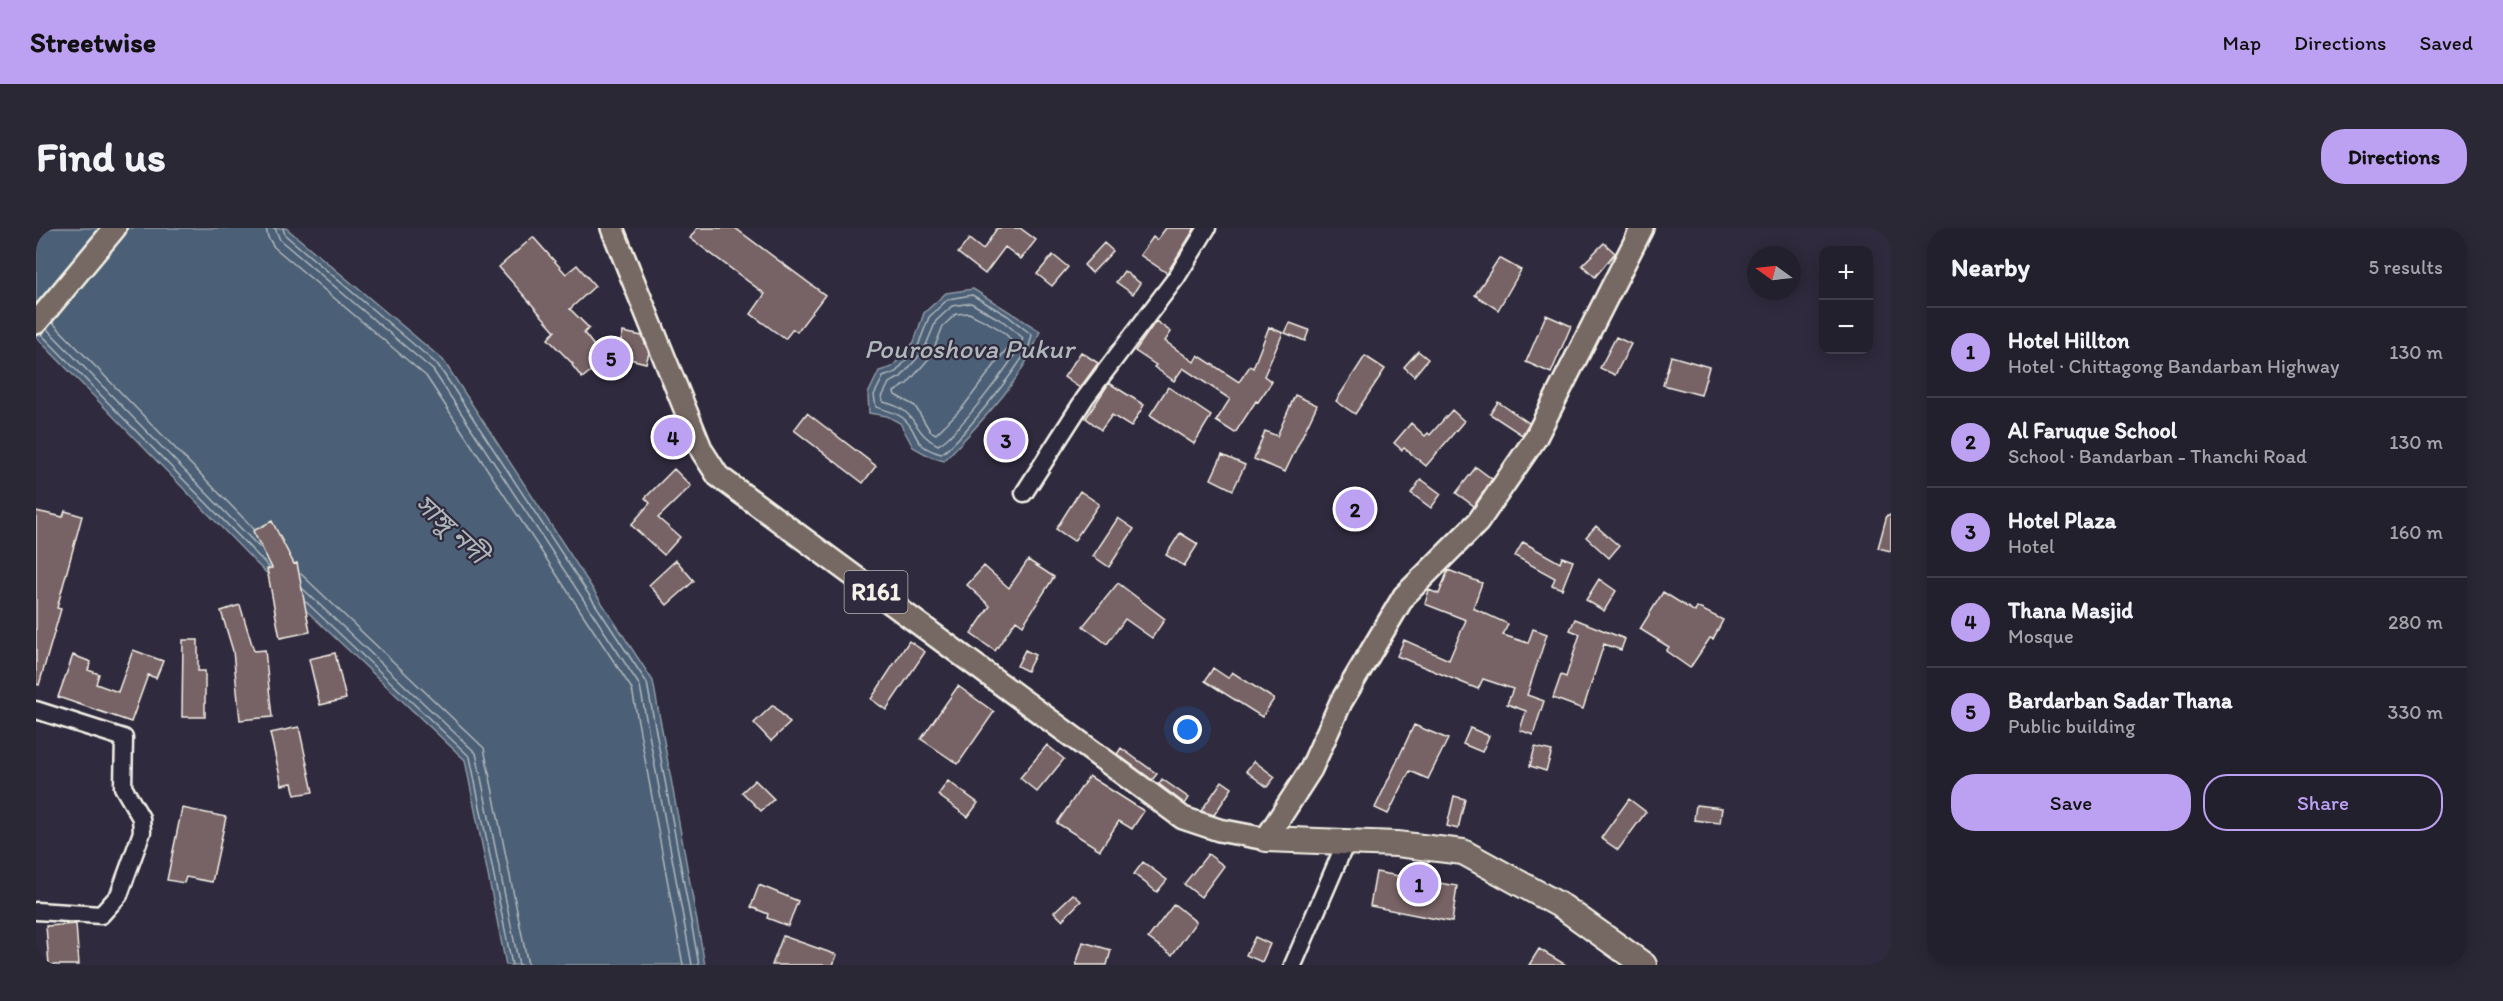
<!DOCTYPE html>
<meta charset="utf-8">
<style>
:root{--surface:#23202e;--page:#2b2836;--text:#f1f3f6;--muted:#a3a3aa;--line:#403e4a;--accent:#bca0f2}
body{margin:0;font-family:Itim,"Noto Sans Bengali",sans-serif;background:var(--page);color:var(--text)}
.controls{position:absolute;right:18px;top:18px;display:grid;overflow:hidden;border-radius:12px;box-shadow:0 3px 15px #0003}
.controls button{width:54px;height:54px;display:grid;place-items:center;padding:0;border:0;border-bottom:2px solid var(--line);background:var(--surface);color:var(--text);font:30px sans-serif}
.compass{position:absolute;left:1711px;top:18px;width:54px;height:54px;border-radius:50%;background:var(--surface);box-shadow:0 3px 15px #0003;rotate:285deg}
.you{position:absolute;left:1152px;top:502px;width:21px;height:21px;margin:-15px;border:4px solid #fff;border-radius:50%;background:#1a73e8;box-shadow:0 0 0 9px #1a73e833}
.badge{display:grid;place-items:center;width:39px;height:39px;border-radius:50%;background:var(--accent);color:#111;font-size:20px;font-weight:700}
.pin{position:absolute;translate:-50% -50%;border:3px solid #fff;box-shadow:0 2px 6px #0006}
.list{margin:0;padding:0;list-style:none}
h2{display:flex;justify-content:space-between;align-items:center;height:78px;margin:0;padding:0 24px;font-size:26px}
h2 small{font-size:20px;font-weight:400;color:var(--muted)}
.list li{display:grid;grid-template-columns:39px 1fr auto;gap:18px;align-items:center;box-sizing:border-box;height:90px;padding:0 24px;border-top:2px solid var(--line)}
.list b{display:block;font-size:22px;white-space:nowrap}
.list p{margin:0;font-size:20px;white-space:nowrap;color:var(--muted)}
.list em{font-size:20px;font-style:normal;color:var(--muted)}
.actions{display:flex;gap:12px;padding:18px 24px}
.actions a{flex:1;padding:14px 0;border:2px solid var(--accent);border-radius:24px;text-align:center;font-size:21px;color:var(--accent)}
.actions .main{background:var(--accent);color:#111}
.map{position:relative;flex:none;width:1855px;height:737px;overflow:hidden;border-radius:24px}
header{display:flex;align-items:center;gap:36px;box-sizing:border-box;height:84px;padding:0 30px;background:var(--accent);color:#111}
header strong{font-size:28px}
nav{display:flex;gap:33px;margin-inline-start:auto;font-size:21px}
.intro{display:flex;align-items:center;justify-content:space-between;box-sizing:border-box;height:144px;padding:0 36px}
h1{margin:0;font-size:42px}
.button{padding:15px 27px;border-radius:24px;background:var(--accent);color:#111;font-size:21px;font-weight:700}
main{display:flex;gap:36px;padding:0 36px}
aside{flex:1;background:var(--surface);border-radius:24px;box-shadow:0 3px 15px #0003}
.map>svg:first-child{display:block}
</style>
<header>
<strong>Streetwise</strong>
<nav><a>Map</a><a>Directions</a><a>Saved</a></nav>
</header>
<div class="intro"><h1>Find us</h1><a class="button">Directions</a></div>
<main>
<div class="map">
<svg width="1855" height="737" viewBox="0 0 1855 737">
<rect width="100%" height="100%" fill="#2f2a3d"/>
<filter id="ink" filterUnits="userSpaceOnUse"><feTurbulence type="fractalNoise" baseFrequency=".0167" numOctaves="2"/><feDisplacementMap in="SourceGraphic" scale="12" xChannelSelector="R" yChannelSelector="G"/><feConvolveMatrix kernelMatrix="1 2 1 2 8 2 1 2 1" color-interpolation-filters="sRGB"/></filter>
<g filter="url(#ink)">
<!-- water -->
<path fill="#4b5f76" stroke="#8f99a4" stroke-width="1.5" d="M0 0H250L407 132 617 453 669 737H470L429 532 223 338 0 109Z
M937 61 1004 103C988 153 943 195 908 233L895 229 877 219 864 195 851 188 833 185 832 166 843 143 856 139 878 114 888 85 910 65Z"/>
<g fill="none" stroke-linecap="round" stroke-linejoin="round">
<!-- shore -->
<path stroke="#b0b7ba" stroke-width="1.5" d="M230 0 232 9 238 19 390 148 596 461 647 737
M239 0 244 12 397 142 604 458 656 737
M247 0 249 7 402 137 611 455 663 737
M936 67 972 88 996 107C995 111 994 116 992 120 982 140 922 216 905 226 873 217 884 203 867 190 859 184 849 182 840 179L838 167 847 149 860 144 882 118 893 89 912 71Z
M935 75 968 94 987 110C981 130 920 208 902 217 875 205 884 182 847 174L846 169 853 155 865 149 888 122 900 93 916 78Z
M933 85C946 92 969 101 976 114L927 179 900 206 894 203 879 178 859 167 858 164 871 156 895 128 907 98 920 86Z
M16 94 218 301
M11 101 223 319
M5 106 233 339
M265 346 448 520 492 737
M267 361 440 525 483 737
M270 374 434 529 476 737"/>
</g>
<!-- building -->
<path fill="#776265" stroke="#f4f1e8" stroke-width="1.5" d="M661 0H699L789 67 761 104 757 101 749 111 715 86 729 66 654 10Z
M961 0H984L1000 12 985 31 969 19 949 46 922 25 933 11 947 22Z
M1130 0H1159L1131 45 1104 27 1117 9 1121 12Z
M497 9 530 46 541 37 559 58 534 81 553 100 548 105 569 132 546 150 536 137 537 136 512 111 519 103 463 39Z
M1068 15 1077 23 1056 45 1048 37Z
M1568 15 1579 25 1559 49 1546 37Z
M1017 27 1032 39 1016 58 1001 46Z
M1463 30 1485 42 1462 82 1439 67Z
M1088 43 1104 55 1097 66 1080 54Z
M1510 87 1535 98 1515 145 1490 134Z
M1120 93 1135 104 1129 113 1158 134 1162 127 1203 154 1214 138 1217 140 1233 99 1247 105 1228 148 1236 154 1222 174 1220 173 1199 205 1180 193 1194 171 1147 140 1138 153 1118 139 1120 137 1099 123Z
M1254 95 1273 102 1269 113 1249 105Z
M587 104 606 108 613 125 610 135 581 128Z
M1580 109 1595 116 1579 147 1564 140Z
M1382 123 1392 131 1378 148 1368 139Z
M1045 124 1062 135 1044 160 1028 149Z
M1329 128 1349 141 1319 186 1300 173Z
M1635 128 1673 139 1665 167 1627 157Z
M1073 155 1108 177 1095 199 1076 187 1065 202 1050 190Z
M1132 159 1175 188 1158 216 1114 187Z
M1259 167 1281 177 1249 244 1218 231 1229 203 1241 208Z
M1462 174 1493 195 1486 207 1454 186Z
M1416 182 1428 193 1390 238 1368 220 1366 222 1358 215 1375 195 1389 208 1392 205 1394 207Z
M771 185 840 238 827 255 758 202Z
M1186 227 1209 237 1197 262 1175 251Z
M1440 239 1456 251 1438 278 1420 265Z
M638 241 655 258 622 290 644 309 628 327 595 297 614 275 609 270Z
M1385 251 1405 266 1395 280 1375 265Z
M1044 263 1063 276 1038 313 1020 301Z
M0 283 27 289 29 283 46 288 21 380 25 381 3 457 0 456Z
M1851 287H1855V323L1842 320Z
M1082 290 1098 301 1073 339 1057 328Z
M236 293 258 336 261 335 274 404 244 410 231 341 236 340 217 303Z
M1560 298 1583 318 1573 330 1550 309Z
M1144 305 1162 316 1148 338 1130 327Z
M1487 314 1524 335 1526 329 1537 333 1526 361 1516 357 1519 350 1479 328Z
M640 332 658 353 631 377 613 357Z
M992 332 1018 349 987 397 980 392 959 423 935 406 954 378 931 357 948 338 973 360Z
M1412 342 1446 355 1437 380 1472 396 1467 407 1492 415 1497 401 1511 406 1491 467 1508 473 1497 507 1484 502 1490 483 1471 476 1477 461 1447 451 1442 461 1361 428 1368 412 1413 432 1430 392 1389 376 1393 362 1403 366Z
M1563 351 1580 363 1568 383 1550 372Z
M1082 355 1129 391 1116 410 1089 391 1071 416 1047 398Z
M1627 364 1659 384 1661 379 1687 392 1677 411 1674 410 1654 440 1630 423 1633 419 1604 401Z
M204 377 218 423 229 422 236 489 204 492 197 423 185 383Z
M1539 391 1589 411 1585 422 1568 416 1547 481 1517 470 1525 447 1530 449 1544 406 1534 402Z
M147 412H162V443H169V489H146Z
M873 413 889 424 850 482 835 471Z
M97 422 127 433 120 450 112 447 95 494 22 469 37 427 55 434 52 442 63 446 60 456 82 464Z
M989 422 999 427 991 443 981 438Z
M299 425 310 471 284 477 273 431Z
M1177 440 1192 450 1196 444 1238 471 1226 489 1169 453Z
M922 458 958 484 922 536 885 511Z
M737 477 754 495 735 513 718 495Z
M1378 497 1412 511 1392 551 1374 543 1352 586 1339 580Z
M263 499 277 564 259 567 256 555 246 557 234 505Z
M1434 500 1453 508 1446 524 1427 516Z
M1011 517 1028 531 1001 564 984 550Z
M1499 519 1516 523 1510 543 1494 538Z
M1085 520 1121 546 1116 552 1081 526Z
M1218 533 1239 549 1231 559 1210 543Z
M1053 548 1108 583 1096 601 1083 593 1064 622 1021 595Z
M1126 551 1153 570 1149 576 1123 556Z
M719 552 738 571 725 583 706 564Z
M912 553 942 575 932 589 902 567Z
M1186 553 1196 560 1178 587 1165 583Z
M1418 568 1429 571 1422 601 1411 598Z
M1593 571 1610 584 1582 622 1565 610Z
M1660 577 1686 580 1684 595 1658 592Z
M146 580 190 589 176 654 150 649 148 655 131 652Z
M1172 626 1188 638 1165 669 1148 656Z
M1107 634 1131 652 1121 664 1098 646Z
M1340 644 1421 658 1416 694 1334 678Z
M723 657 762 673 752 698 731 690 732 686 715 679Z
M1037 666 1045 673 1026 692 1018 684Z
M1138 676 1160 694 1136 727 1112 710Z
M40 696 43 737H13L10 698Z
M747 708 801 727 797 737H736Z
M1219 709 1234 716 1226 734 1210 727Z
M1047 714 1075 722 1071 737H1040Z
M1503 721 1530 737H1493Z"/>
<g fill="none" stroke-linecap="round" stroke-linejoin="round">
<!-- minor casing -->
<g stroke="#f4f1e8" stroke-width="21">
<path id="minor" d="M988 265 1049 170 1140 50 1171 0
M0 482 88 510 87 559 105 590 106 604 83 667 65 687 0 683
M1257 737 1310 614"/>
</g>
<!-- major casing -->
<g stroke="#f4f1e8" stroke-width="26">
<path id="major" d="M576 0 666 223 682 248 1147 590 1183 602 1230 611 1275 541 1305 474 1368 368 1442 294 1499 211 1606 0
M0 95 79 0"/>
</g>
<!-- highway casing -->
<g stroke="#f4f1e8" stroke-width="28">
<path id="highway" d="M1230 611 1361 616 1427 624 1527 679 1608 737"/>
</g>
<!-- minor -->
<use href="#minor" stroke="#2f2a3d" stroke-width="16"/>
<!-- major -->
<use href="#major" stroke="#766964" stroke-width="21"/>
<!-- highway -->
<use href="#highway" stroke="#766964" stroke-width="24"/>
</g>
</g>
<g text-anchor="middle" stroke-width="4.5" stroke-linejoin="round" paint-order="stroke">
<!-- shield labels -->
<rect fill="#2f2a3d" stroke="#b9b5b5" stroke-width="1.5" x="808.5" y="343" width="63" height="42" rx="4.5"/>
<g font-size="24" font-weight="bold" fill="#f4f1e8">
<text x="840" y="372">R161</text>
</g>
<!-- water labels -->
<g font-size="27" font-style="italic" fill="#b0b7ba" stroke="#2f2a3d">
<text x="933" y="130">Pouroshova Pukur</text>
<text transform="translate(415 301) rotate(43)" y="9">সাঙ্গু নদী</text>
</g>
</g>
</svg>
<div class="controls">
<button>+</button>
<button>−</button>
</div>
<svg class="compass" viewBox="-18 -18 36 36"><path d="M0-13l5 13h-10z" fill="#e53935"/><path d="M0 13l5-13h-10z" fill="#a3a3aa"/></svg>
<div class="you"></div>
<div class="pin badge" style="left:1383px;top:656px">1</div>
<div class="pin badge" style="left:1319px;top:281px">2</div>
<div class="pin badge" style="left:970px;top:212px">3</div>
<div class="pin badge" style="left:637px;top:209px">4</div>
<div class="pin badge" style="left:575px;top:130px">5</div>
</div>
<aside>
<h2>Nearby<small>5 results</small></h2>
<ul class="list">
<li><span class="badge">1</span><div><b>Hotel Hillton</b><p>Hotel · Chittagong Bandarban Highway</p></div><em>130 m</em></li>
<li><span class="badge">2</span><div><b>Al Faruque School</b><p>School · Bandarban - Thanchi Road</p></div><em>130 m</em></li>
<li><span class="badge">3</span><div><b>Hotel Plaza</b><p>Hotel</p></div><em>160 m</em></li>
<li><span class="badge">4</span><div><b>Thana Masjid</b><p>Mosque</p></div><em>280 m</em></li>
<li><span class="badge">5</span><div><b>Bardarban Sadar Thana</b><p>Public building</p></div><em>330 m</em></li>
</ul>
<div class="actions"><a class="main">Save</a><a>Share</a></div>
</aside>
</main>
